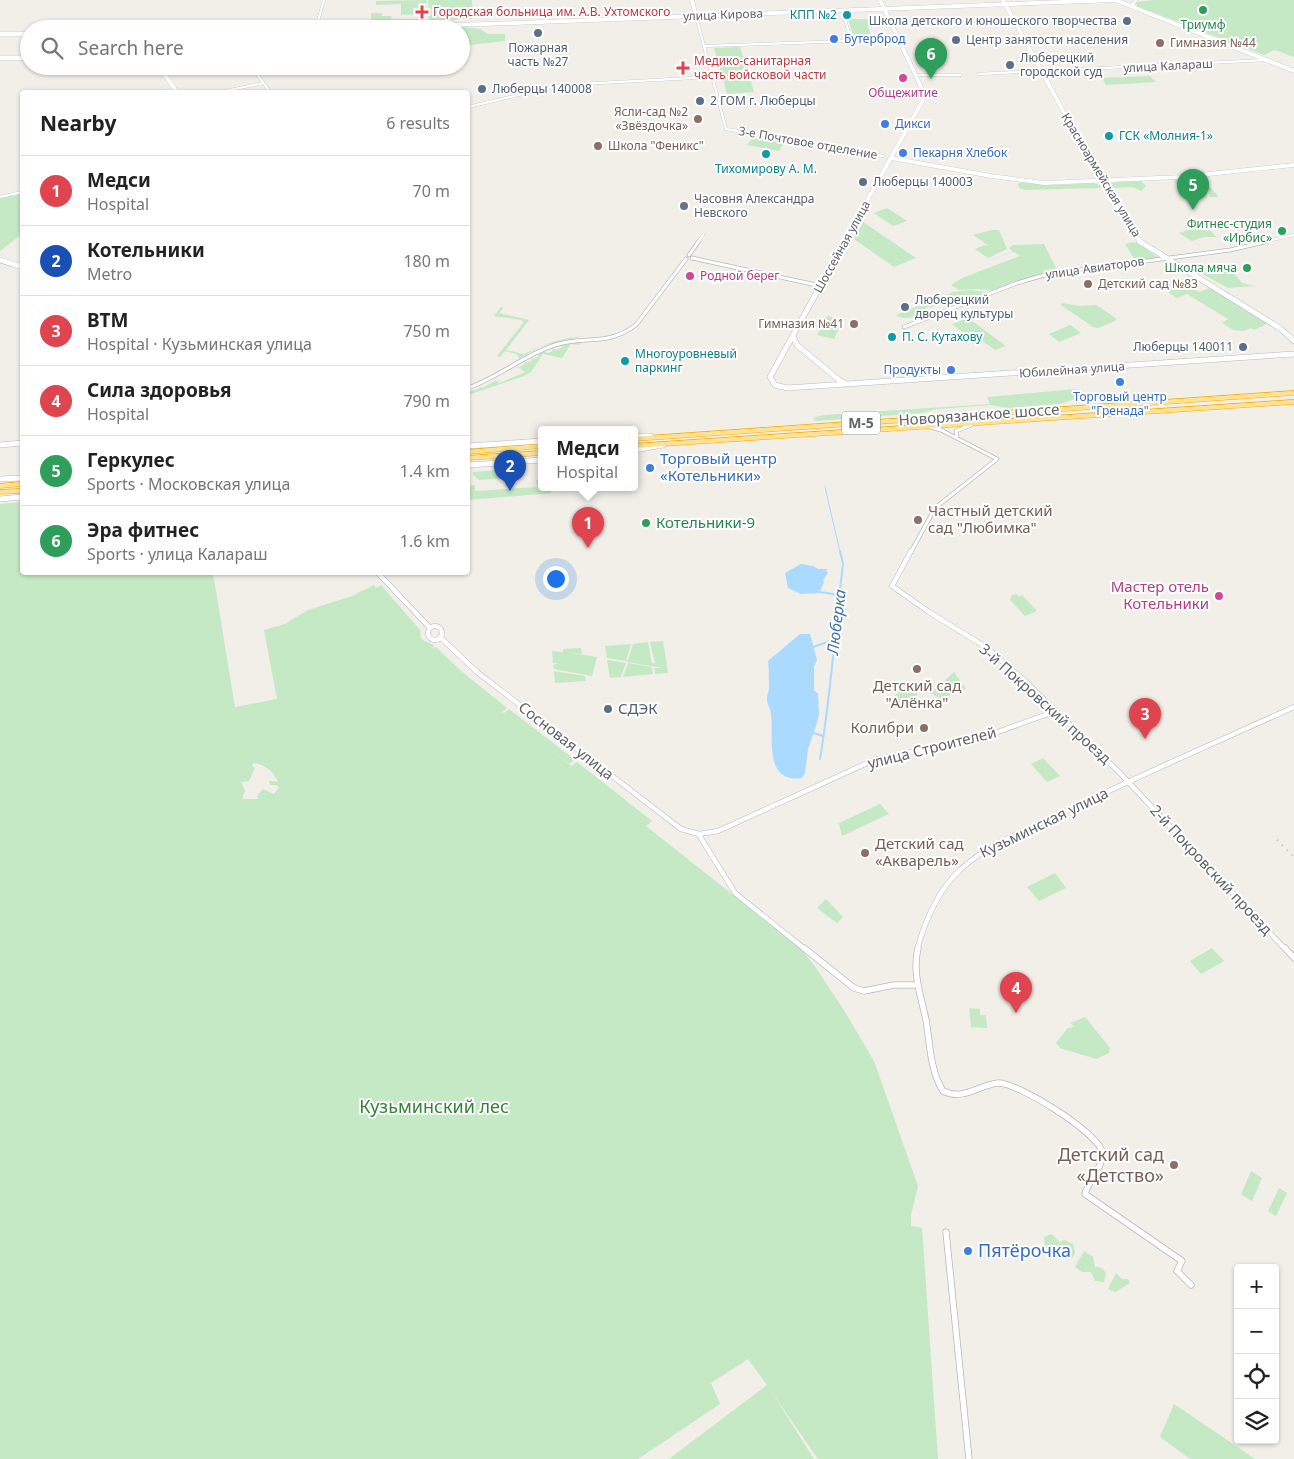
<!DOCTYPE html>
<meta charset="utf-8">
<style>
:root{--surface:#fff;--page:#f6f6f6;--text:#222;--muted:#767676;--line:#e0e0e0;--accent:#ea4335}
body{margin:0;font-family:"Noto Sans",sans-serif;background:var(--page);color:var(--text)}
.controls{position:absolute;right:15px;bottom:15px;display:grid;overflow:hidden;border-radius:5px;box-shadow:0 1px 4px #0004}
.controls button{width:45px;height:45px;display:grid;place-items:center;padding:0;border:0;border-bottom:1px solid var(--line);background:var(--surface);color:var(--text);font:25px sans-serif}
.you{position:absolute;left:555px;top:578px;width:18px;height:18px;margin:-12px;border:4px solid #fff;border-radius:50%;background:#1a73e8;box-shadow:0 0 0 8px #1a73e833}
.badge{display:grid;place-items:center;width:32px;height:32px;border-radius:50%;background:var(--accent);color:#fff;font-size:16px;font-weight:700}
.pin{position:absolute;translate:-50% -41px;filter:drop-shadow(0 1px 2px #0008)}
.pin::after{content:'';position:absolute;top:26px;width:18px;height:15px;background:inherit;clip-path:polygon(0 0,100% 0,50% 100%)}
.popup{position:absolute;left:538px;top:426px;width:100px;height:65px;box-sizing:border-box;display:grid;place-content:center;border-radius:5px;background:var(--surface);filter:drop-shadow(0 1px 4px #0005);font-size:16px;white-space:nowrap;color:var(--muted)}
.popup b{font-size:19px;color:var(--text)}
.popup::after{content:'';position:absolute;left:50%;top:100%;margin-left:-10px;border:10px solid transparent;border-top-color:var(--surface)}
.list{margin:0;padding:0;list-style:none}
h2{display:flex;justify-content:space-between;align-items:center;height:65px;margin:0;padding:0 20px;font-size:21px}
h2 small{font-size:16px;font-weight:400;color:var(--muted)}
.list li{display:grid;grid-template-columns:32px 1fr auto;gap:15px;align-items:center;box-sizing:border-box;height:70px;padding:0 20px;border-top:1px solid var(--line)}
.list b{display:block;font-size:19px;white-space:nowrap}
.list p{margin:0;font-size:16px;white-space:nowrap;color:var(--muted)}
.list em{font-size:16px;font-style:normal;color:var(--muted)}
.icon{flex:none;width:28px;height:28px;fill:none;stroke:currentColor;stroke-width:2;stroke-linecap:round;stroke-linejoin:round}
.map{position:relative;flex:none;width:1294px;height:1459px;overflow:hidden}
.search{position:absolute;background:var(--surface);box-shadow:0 1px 4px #0004;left:20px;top:20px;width:450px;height:55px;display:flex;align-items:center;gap:12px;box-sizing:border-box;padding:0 18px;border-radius:28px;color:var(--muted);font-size:19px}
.panel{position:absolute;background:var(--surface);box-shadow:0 1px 4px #0004;left:20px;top:90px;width:450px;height:485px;border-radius:5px}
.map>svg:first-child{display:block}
</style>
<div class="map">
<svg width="1294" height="1459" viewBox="0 0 1294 1459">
<rect width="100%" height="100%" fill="#f1efe8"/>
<!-- green -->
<path fill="#c5e8c5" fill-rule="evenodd" d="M426 0 427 14 401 15V4L376 5V1Z
M428 0H472L473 19 429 21Z
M1154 0H1294V57L1275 50 1264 55 1137 6 1136 2Z
M371 13H382V16H391L392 19H426V21L371 23Z
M848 19H871L874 26 868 27 874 43 856 44Z
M458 26 480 29 488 34H505V41L461 46V29H371Z
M740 47 754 92 727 94 714 48Z
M1150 76 1156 82 1106 85 1102 78Z
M753 137 784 143 779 151 747 145Z
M1191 178 1204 180 1219 197H1210L1209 191C1196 184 1191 186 1177 185L1174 181Z
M1141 181 1146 186 1141 191 1133 187 1110 188 1107 183Z
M1021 182 1059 185 1093 183 1103 186 1100 188 1024 190 1019 188 1018 184Z
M22 194V234L0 251V198Z
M887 208 907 221 893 226 874 213Z
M863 222 916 258 894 267 854 239Z
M1195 228 1211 231 1216 237H1203L1192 241 1179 233Z
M992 230H999L1007 249 988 258 975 249 985 245 989 246 973 235Z
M1133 242 1141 244 1158 258 1135 260 1125 244Z
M1044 244 1058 272 1048 274 998 291 975 289 959 290 951 285 962 278 1020 256 1014 252 982 263 1013 252 1009 248 1013 245Z
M1205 272H1233L1242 283 1254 286 1228 288 1202 274Z
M1186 284 1199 292 1210 288 1267 324 1254 330 1251 328C1239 334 1233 330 1222 323L1228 319 1187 294 1177 298 1162 288Z
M969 290 988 292 959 304C947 300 938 308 927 307 924 316 904 322 896 315L953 292Z
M1062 303 1079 306 1096 305 1116 318 1115 321 1098 328 1093 327 1061 305Z
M501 307 503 308 499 313 529 320 506 350 524 354C543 344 562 338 584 336L541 346 519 359 517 354 505 351 500 357 497 356 524 322 521 320 494 316Z
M827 316 843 320 834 339 817 335Z
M968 318 1006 346 995 350 981 340 974 341 952 324Z
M1070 325 1081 333 1059 342 1049 334Z
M581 342 579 345 571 344 562 358 543 354 531 372 524 376 468 395V392L480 388 479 386 482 388 495 381 493 379 500 383 525 372 516 366 520 367 525 364 523 362 527 363 532 360 530 358 534 359 539 356 537 354 544 351 548 353 553 351 551 348H552L555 350 563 347 561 345Z
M1076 389 1078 398 1060 404 1007 408 991 405 937 409 922 413 816 421 813 419 815 417 824 415 990 404 987 397Z
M509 469V478L479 480 473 475V472Z
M536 480H542V487H551V493L468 500V486L475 485V491L537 487Z
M22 502V572L213 573 235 707 277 699 264 630 285 624 308 610 352 596 374 585 376 588 381 585 420 630 421 639 435 646 430 649 436 647 460 670 507 708 502 712 504 713 509 709 575 760 569 764 537 739 571 766 577 762 652 821 646 826 800 948 814 965 845 1012 874 1061 918 1186 911 1215V1226L922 1228 938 1459H818L771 1391 814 1459H669L767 1385 748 1359 711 1383 720 1404 638 1459H0V504ZM253 763C264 764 274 772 278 782L269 781 270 785H277L279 788 274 794 263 789 257 796 259 799H242L245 791 241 782 249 781 255 768 252 766Z
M1016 594 1019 597 1022 595 1037 611 1025 616 1010 600 1012 595Z
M663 641 668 673 655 674 654 668H663L627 662 633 644 648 642 652 664 655 663 650 642Z
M631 644 626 661 607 658 605 646Z
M581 648 582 654 566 652 597 657 592 676 554 669 553 665 559 663H553L552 651 563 652V649Z
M607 660 626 663 621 677 610 678Z
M628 663 652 667 653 674 623 677Z
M554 671 585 676 586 681 555 683Z
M954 672 966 689 940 699 931 693Z
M906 686 918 694 902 708 890 700Z
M1043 758 1060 776 1047 782 1031 764Z
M880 804 889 814 842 836 839 823Z
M1055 873 1066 888 1039 901 1027 887Z
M826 899 843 917 837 923 817 908Z
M1212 948 1224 961 1201 974 1190 961Z
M969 1008 980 1009V1015H986L987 1028 971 1027Z
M1085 1017 1110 1048 1109 1053 1096 1059 1060 1048 1056 1043 1068 1028 1074 1027 1071 1023Z
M1251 1171 1262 1178 1252 1201 1241 1194Z
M1279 1188 1287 1193 1276 1216 1268 1211Z
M1052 1234 1059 1242 1064 1240 1073 1244 1075 1253 1072 1258 1063 1257 1057 1248 1051 1250 1045 1246 1044 1237Z
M1084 1251 1093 1257 1095 1267C1100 1266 1103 1269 1106 1273L1104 1282 1095 1281 1091 1272H1082L1075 1267Z
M1116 1273 1122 1279H1128L1130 1283 1115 1292 1108 1289Z
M1174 1404 1255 1459H1190L1160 1437Z"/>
<!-- water -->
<path fill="#aadaff" d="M801 564 813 566 818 569H828L826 571 828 573 823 580 824 582 819 593 801 594 788 588 785 573Z
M800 634H810L817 660 814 667V690L818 694 819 714 816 726 808 749 805 773 802 778C763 784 774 736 771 713 770 708 767 704 767 699 767 695 769 691 769 687 769 680 769 668 768 661Z"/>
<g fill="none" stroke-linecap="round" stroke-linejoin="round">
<!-- stream-far1 -->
<path stroke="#aadaff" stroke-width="1" d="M825 487 840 552"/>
<!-- stream -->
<path stroke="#aadaff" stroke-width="2" d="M820 592 839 595
M813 647 833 640
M814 733 823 736
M820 759C831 694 835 629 843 564L840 551"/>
<!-- street-far3 casing -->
<g stroke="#b5b8bc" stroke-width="3">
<path id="street-far3" d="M1135 7 1132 4 1136 0
M696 16 726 129 883 156
M316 28 324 0
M704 46 849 41 851 39 843 14
M251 66 270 92
M978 74 1267 60
M916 75H960
M221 92 263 83
M468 107 561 85 712 77
M468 109 470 114 468 117
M0 197 22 192
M698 242 703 235
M1263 242 1294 235"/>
</g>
<!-- street-far2 casing -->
<g stroke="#b5b8bc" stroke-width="4.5">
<path id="street-far2" d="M689 255 699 241
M692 258 821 286
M904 327 1017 283 1048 274 1230 250 1269 241
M468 388C499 377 524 355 555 345 586 335 606 347 636 325L686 259
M957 438 956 431 971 425
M911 552 935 508 997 459 941 430 930 427"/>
</g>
<!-- street-far1 casing -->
<g stroke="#b5b8bc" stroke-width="5.5">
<path id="street-far1" d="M911 551 892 586 929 612 984 646 1025 681 1119 772 1286 950
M377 572 430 628
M428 633a7 7 0 1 1 14 0a7 7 0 1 1-14 0Z
M440 637 477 672 681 829 699 834 718 831 874 760 984 737 1056 711
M699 835 735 893 806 950
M917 950C925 921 938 890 960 870 986 845 1023 832 1056 816 1134 778 1214 743 1294 707"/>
</g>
<!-- street casing -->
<g stroke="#b5b8bc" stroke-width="7">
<path id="street" d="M804 948 854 988 864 991 894 985H917
M918 948C912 973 921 996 926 1020 930 1043 930 1071 943 1091 963 1101 979 1085 998 1083 1017 1082 1099 1133 1102 1152 1104 1167 1088 1180 1085 1194L1182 1261 1177 1271 1191 1285
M1285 948 1294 958
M946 1232 969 1459"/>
</g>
<!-- secondary-far1 casing -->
<g stroke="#b6babf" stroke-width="4.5">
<path id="secondary-far1" d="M692 0 696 16
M1003 0 1081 144 1131 231 1141 242
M1115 0 1294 71
M292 29 486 24 1116 0
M0 34H29
M0 58H29
M152 66 165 75 177 92
M891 158 991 176 1044 183 1180 177 1294 165
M844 242 923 100 924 93 880 0"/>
</g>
<!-- secondary casing -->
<g stroke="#b6babf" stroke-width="6">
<path id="secondary" d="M845 241 770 377 775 385 787 388 1294 354
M1139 241 1281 329 1294 341
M0 260 22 267
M793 336 797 345 839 380 847 384
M634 436H651
M0 445 22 443
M468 446 542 441
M634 450 663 445
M468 465 542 460
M0 479 22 478
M0 499 22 497"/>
</g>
<!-- highway casing -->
<g stroke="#f9ab00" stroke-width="1">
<path id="highway" d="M1294 391V395L634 441V437Z
M1294 400V404L634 448V444Z
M542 444V448L468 454V450Z
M542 451V455L468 460V456Z
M22 482V486L0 488V484Z
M22 489V493L0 494V490Z"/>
</g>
<!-- street-far3 -->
<use href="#street-far3" stroke="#fff" stroke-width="2.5"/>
<!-- street-far2 -->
<use href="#street-far2" stroke="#fff" stroke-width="3"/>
<!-- street-far1 -->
<use href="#street-far1" stroke="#fff" stroke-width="4.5"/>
<!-- street -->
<use href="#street" stroke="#fff" stroke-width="5.5"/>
<!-- secondary-far1 -->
<use href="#secondary-far1" stroke="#fff" stroke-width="4"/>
<!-- secondary -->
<use href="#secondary" stroke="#fff" stroke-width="5"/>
<!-- highway -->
<use href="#highway" fill="#fde293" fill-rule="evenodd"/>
<!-- rail -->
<path stroke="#b6b7b8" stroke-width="2" stroke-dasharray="1 6" stroke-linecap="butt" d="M1277 840 1294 857"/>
</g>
<!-- markers -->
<g fill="#2e9e5b" stroke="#fff" stroke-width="2">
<circle cx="1203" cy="10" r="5"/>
<circle cx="1282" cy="231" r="5"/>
<circle cx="1247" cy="268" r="5"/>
<circle cx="646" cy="523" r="5"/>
</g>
<g fill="#e0444e" stroke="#fff" stroke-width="2">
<path d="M419.5 4.5h5v5h5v5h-5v5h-5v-5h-5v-5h5z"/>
<path d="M680.5 60.5h5v5h5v5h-5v5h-5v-5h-5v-5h5z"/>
</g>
<g fill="#0f9aa8" stroke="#fff" stroke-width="2">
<circle cx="847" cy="15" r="5"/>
<circle cx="1109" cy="136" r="5"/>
<circle cx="766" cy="154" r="5"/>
<circle cx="892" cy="337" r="5"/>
<circle cx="625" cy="361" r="5"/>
</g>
<g fill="#5c6f8a" stroke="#fff" stroke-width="2">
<circle cx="1127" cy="21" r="5"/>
<circle cx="538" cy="33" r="5"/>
<circle cx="956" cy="40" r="5"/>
<circle cx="1010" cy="65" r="5"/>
<circle cx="482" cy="89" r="5"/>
<circle cx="700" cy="101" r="5"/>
<circle cx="863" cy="182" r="5"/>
<circle cx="905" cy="307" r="5"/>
<circle cx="1243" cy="347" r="5"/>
<circle cx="608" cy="709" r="5"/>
</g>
<g fill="#3f7fe0" stroke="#fff" stroke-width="2">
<circle cx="834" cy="39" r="5"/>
<circle cx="885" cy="124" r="5"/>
<circle cx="903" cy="153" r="5"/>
<circle cx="951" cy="370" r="5"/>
<circle cx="1120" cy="382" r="5"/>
<circle cx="650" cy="468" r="5"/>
<circle cx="968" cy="1251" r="5"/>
</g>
<g fill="#8d6e63" stroke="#fff" stroke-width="2">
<circle cx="1160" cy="43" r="5"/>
<circle cx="698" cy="119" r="5"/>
<circle cx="598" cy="146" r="5"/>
<circle cx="1088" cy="284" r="5"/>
<circle cx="854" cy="324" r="5"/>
<circle cx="918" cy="520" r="5"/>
<circle cx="917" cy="669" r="5"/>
<circle cx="924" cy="728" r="5"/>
<circle cx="865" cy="853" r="5"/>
<circle cx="1174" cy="1165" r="5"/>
</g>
<g fill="#d1479c" stroke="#fff" stroke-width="2">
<circle cx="903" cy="78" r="5"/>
<circle cx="690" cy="276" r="5"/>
<circle cx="1219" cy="596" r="5"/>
</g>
<circle fill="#6b7280" stroke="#fff" stroke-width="2" cx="684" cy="206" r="5"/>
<g text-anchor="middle" stroke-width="4" stroke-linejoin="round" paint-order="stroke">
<!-- far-health labels -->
<g font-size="12" fill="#be3a42" stroke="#fff" text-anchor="start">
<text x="433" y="16">Городская больница им. А.В. Ухтомского</text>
<text x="694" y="65">Медико-санитарная<tspan x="694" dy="14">часть войсковой части</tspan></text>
</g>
<!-- far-street labels -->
<g font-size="12" fill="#5f6368" stroke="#fff">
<text transform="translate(723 15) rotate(-2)" y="4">улица Кирова</text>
<text transform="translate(1168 66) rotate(-3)" y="4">улица Калараш</text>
<text transform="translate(808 143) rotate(10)" y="4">3-е Почтовое отделение</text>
<text transform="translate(1101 175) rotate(59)" y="4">Красноармейская улица</text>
<text transform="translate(842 247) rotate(-61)" y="4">Шоссейная улица</text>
<text transform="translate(1095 268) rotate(-8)" y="4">улица Авиаторов</text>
<text transform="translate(1072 370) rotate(-4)" y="4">Юбилейная улица</text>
</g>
<!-- far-culture labels -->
<g font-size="12" fill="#0d838f" stroke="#fff" text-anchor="start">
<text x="837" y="19" text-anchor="end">КПП №2</text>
<text x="1119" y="140">ГСК «Молния-1»</text>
<text x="766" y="173" text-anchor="middle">Тихомирову А. М.</text>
<text x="902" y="341">П. С. Кутахову</text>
<text x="635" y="358">Многоуровневый<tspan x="635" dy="14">паркинг</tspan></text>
</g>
<!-- far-service labels -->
<g font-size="12" fill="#4e5e75" stroke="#fff" text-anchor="start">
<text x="1117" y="25" text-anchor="end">Школа детского и юношеского творчества</text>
<text x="966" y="44">Центр занятости населения</text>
<text x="538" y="52" text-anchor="middle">Пожарная<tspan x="538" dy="14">часть №27</tspan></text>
<text x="1020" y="62">Люберецкий<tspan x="1020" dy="14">городской суд</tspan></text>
<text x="492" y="93">Люберцы 140008</text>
<text x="710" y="105">2 ГОМ г. Люберцы</text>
<text x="873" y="186">Люберцы 140003</text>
<text x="915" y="304">Люберецкий<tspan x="915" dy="14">дворец культуры</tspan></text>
<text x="1233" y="351" text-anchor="end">Люберцы 140011</text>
</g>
<!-- far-leisure labels -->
<g font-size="12" fill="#27864d" stroke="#fff" text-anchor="end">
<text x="1203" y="29" text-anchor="middle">Триумф</text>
<text x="1272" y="228">Фитнес-студия<tspan x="1272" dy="14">«Ирбис»</tspan></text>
<text x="1237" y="272">Школа мяча</text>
</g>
<!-- far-shop labels -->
<g font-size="12" fill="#366cbe" stroke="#fff" text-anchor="start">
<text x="844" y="43">Бутерброд</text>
<text x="895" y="128">Дикси</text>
<text x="913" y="157">Пекарня Хлебок</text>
<text x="941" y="374" text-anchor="end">Продукты</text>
<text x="1120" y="401" text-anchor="middle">Торговый центр<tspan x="1120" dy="14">"Гренада"</tspan></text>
</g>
<!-- far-education labels -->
<g font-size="12" fill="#785e54" stroke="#fff" text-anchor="start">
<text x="1170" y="47">Гимназия №44</text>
<text x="688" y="116" text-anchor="end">Ясли-сад №2<tspan x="688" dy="14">«Звёздочка»</tspan></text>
<text x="608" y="150">Школа "Феникс"</text>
<text x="1098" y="288">Детский сад №83</text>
<text x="844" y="328" text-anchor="end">Гимназия №41</text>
</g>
<!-- far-hotel labels -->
<g font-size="12" fill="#b23c85" stroke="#fff">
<text x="903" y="97">Общежитие</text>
<text x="700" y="280" text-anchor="start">Родной берег</text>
</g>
<!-- far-worship labels -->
<g font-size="12" fill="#5b616d" stroke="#fff" text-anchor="start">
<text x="694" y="203">Часовня Александра<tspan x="694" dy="14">Невского</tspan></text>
</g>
<!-- shield labels -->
<rect fill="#fff" stroke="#8f9295" stroke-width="1" x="842" y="411.5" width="38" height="23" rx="4"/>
<g font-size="14" font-weight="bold" fill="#5f6368">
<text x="861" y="428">М-5</text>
</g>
<!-- street labels -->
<g font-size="15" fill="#5f6368" stroke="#fff">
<text transform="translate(979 415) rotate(-4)" y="5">Новорязанское шоссе</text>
<text transform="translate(1045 704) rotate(42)" y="5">3-й Покровский проезд</text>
<text transform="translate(566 741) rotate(38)" y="5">Сосновая улица</text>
<text transform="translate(932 748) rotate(-14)" y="5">улица Строителей</text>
<text transform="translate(1044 823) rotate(-26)" y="5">Кузьминская улица</text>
<text transform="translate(1211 870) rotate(47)" y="5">2-й Покровский проезд</text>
</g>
<!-- shop labels -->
<g font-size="15" fill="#366cbe" stroke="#fff" text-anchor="start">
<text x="660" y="464">Торговый центр<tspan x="660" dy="17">«Котельники»</tspan></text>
</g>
<!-- education labels -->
<g font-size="15" fill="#785e54" stroke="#fff" text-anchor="start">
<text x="928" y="516">Частный детский<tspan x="928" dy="17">сад "Любимка"</tspan></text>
<text x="917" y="691" text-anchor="middle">Детский сад<tspan x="917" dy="17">"Алёнка"</tspan></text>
<text x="914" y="733" text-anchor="end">Колибри</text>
<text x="875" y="849">Детский сад<tspan x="875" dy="17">«Акварель»</tspan></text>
</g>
<!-- leisure labels -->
<g font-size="15" fill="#27864d" stroke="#fff" text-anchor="start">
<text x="656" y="528">Котельники-9</text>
</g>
<!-- hotel labels -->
<g font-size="15" fill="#b23c85" stroke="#fff" text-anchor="end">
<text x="1209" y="592">Мастер отель<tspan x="1209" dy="17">Котельники</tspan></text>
</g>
<!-- service labels -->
<g font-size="15" fill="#4e5e75" stroke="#fff" text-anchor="start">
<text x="618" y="714">СДЭК</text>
</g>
<!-- water labels -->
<g font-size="16" font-style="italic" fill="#4174aa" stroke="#fff">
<text transform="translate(836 622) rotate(-83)" y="6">Люберка</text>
</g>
<!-- near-park labels -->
<g font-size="18" fill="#348238" stroke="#fff">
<text x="434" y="1113">Кузьминский лес</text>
</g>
<!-- near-education labels -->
<g font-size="18" fill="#785e54" stroke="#fff" text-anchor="end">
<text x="1164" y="1161">Детский сад<tspan x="1164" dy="21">«Детство»</tspan></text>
</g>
<!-- near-shop labels -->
<g font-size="18" fill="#366cbe" stroke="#fff" text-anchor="start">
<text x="978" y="1257">Пятёрочка</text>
</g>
</g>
</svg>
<div class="controls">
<button>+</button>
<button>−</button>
<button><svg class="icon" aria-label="locate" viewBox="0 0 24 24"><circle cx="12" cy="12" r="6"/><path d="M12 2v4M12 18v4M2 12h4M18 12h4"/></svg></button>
<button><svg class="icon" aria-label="layers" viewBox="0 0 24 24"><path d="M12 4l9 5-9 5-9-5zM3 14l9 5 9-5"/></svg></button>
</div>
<div class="you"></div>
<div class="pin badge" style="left:588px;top:548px;background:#e0444e">1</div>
<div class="popup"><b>Медси</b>Hospital</div>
<div class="pin badge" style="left:510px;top:491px;background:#1a4fb4">2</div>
<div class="pin badge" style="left:1145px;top:739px;background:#e0444e">3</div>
<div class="pin badge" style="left:1016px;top:1013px;background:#e0444e">4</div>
<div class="pin badge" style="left:1193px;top:210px;background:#2e9e5b">5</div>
<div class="pin badge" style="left:931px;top:79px;background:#2e9e5b">6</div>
<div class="search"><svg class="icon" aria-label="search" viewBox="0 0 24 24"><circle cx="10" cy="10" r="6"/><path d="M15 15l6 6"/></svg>Search here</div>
<section class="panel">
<h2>Nearby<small>6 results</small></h2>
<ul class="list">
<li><span class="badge" style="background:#e0444e">1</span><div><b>Медси</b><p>Hospital</p></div><em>70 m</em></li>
<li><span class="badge" style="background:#1a4fb4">2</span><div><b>Котельники</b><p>Metro</p></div><em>180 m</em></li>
<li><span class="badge" style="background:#e0444e">3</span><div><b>ВТМ</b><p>Hospital · Кузьминская улица</p></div><em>750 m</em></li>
<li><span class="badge" style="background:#e0444e">4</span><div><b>Сила здоровья</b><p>Hospital</p></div><em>790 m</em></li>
<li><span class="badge" style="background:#2e9e5b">5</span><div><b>Геркулес</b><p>Sports · Московская улица</p></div><em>1.4 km</em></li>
<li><span class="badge" style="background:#2e9e5b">6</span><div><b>Эра фитнес</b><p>Sports · улица Калараш</p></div><em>1.6 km</em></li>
</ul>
</section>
</div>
